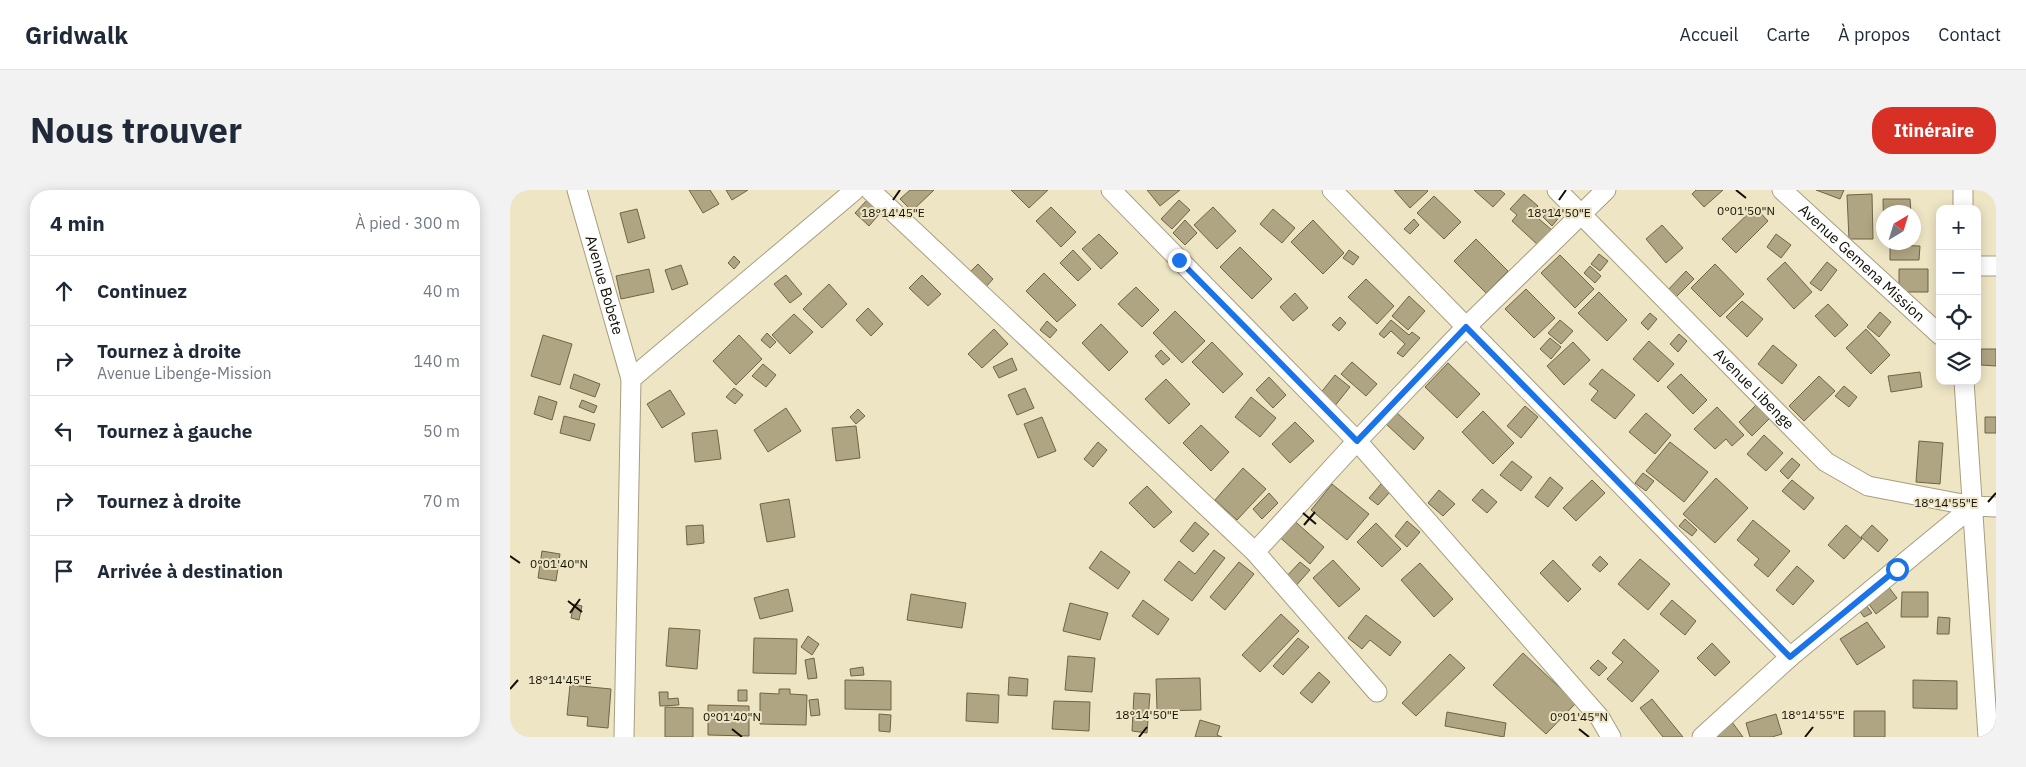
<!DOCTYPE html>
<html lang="fr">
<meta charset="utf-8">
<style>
:root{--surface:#fff;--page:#f2f2f3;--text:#1f2937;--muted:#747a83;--line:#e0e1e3;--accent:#d93025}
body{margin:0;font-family:"IBM Plex Sans",sans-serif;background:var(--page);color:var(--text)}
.controls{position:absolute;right:15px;top:15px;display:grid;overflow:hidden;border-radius:10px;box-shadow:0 2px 12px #0003}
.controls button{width:45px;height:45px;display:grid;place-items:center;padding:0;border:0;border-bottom:1px solid var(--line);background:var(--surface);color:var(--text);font:25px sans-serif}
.compass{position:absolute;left:1366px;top:15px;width:45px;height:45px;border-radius:50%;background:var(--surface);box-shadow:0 2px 12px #0003;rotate:38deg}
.stop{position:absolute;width:15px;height:15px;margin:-11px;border:4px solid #1a73e8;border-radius:50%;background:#fff}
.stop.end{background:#1a73e8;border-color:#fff;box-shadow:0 1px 5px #0008}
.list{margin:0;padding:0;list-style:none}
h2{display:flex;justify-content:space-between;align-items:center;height:65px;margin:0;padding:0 20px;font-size:21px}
h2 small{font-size:16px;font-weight:400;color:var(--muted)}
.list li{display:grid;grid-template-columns:32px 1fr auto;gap:15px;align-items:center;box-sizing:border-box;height:70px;padding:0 20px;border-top:1px solid var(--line)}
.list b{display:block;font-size:19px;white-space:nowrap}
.list p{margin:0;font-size:16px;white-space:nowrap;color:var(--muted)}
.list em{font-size:16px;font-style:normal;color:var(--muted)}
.icon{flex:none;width:28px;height:28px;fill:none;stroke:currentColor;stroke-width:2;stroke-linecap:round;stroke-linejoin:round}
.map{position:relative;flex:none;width:1486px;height:547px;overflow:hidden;border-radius:20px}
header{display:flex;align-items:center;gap:30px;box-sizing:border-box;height:70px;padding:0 25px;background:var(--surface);border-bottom:1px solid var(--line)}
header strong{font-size:24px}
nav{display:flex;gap:28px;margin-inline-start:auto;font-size:18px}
.intro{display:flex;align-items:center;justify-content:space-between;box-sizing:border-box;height:120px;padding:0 30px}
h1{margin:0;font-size:35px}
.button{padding:12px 22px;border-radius:20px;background:var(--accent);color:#fff;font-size:18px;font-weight:700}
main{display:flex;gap:30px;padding:0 30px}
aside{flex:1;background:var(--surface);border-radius:20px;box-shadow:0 2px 12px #0003}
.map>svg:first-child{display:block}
</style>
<header>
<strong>Gridwalk</strong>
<nav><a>Accueil</a><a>Carte</a><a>À propos</a><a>Contact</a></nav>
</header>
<div class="intro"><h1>Nous trouver</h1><a class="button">Itinéraire</a></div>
<main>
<aside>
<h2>4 min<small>À pied · 300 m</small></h2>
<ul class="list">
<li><svg class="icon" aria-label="ahead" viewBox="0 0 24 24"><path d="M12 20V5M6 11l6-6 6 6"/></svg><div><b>Continuez</b></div><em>40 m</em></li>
<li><svg class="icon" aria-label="right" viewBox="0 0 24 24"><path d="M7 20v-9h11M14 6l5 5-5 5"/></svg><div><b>Tournez à droite</b><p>Avenue Libenge-Mission</p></div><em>140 m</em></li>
<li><svg class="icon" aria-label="left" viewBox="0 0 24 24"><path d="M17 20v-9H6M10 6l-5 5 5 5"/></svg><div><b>Tournez à gauche</b></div><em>50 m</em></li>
<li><svg class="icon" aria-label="right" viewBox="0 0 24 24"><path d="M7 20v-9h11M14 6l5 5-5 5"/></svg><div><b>Tournez à droite</b></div><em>70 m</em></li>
<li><svg class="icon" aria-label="arrive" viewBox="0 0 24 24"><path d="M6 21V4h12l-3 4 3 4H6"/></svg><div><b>Arrivée à destination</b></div></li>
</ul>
</aside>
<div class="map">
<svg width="1486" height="547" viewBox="0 0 1486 547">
<rect width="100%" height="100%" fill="#eee5c4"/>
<!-- building -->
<path fill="#afa582" stroke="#6d6547" d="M179 0H200L209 14 193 23Z
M216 0H238L222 10Z
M400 0H424L402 21 390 9Z
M501 0H538L519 18Z
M637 0H670L650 16Z
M884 0H917L918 1 900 18Z
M964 0H990L995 4 983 17Z
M1186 0H1213L1194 17 1182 4Z
M1306 0H1334L1330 9Z
M1014 4 1028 16 1022 23 1043 41 1029 56 1002 31 1007 25 1000 19Z
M1362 4 1363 49H1339L1337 5Z
M924 6 951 32 934 49 907 23Z
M358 9 372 21 359 36 345 23Z
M1373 9H1400L1401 22H1374V51Z
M669 10 680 20 662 39 651 29Z
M541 17 566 42 551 57 526 31Z
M703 17 726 41 707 59 684 35Z
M1042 17 1051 25 1042 36 1033 27Z
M1245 17 1258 31 1226 63 1212 49Z
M127 19 135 48 118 53 110 23Z
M763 19 785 38 772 53 750 34Z
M904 29 909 35 900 44 894 39Z
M675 30 687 43 675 55 663 43Z
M803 30 834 63 813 84 781 52Z
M1152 35 1173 58 1156 73 1136 49Z
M589 44 608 63 591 79 572 59Z
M1266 44 1281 55 1271 68 1257 57Z
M966 49 998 81 976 103 944 71Z
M1380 55 1410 56 1409 70H1380Z
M730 57 762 89 742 109 710 77Z
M563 60 581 79 568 91 550 73Z
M839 60 849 67 843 75 833 68Z
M1089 64 1098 71 1090 81 1081 74Z
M1050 65 1084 99 1065 118 1031 83Z
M224 66 230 72 224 79 218 73Z
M1275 72 1302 102 1284 119 1257 89Z
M1317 72 1327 80 1311 101 1300 93Z
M468 74 483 89 473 100 458 84Z
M1205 74 1234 104 1210 127 1181 98Z
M171 75 178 94 162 100 155 80Z
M1080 76 1091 86 1085 93 1074 83Z
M139 79 144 102 111 109 106 86Z
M1389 79H1418V102H1389Z
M1176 81 1184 89 1165 108 1157 101Z
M534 83 566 115 547 132 516 101Z
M276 85 292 104 280 113 264 94Z
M412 85 431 104 418 116 399 98Z
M856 89 884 116 867 134 838 107Z
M319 94 337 114 312 138 293 119Z
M626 97 649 120 632 137 608 114Z
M1016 99 1045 128 1024 148 995 119Z
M1089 102 1117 130 1097 151 1068 123Z
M785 103 798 118 783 131 770 117Z
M899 106 915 121 898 140 882 126Z
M1232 111 1253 129 1237 147 1216 127Z
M1318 114 1338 135 1325 147 1305 126Z
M358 118 373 134 361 146 346 130Z
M665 121 695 151 672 173 643 143Z
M1370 122 1381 132 1369 147 1357 137Z
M1140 123 1147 129 1138 140 1131 133Z
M284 124 303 142 280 164 262 145Z
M830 127 836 133 829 141 822 135Z
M881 130 899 145 902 142 910 148 893 167 887 163 895 154 881 141 874 148 869 144Z
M1050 130 1063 141 1051 154 1038 143Z
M537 131 547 140 540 148 530 140Z
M591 134 618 162 599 181 572 153Z
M484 139 498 154 472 178 458 164Z
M1356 139 1380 165 1361 184 1336 158Z
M257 143 266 152 260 158 251 150Z
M1169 144 1177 151 1168 162 1160 154Z
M33 145 62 154 50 195 21 186Z
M229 145 252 169 226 195 203 171Z
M1040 148 1051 157 1041 169 1030 159Z
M1139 151 1164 174 1148 192 1123 169Z
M702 152 733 184 713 203 682 172Z
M1063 152 1080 170 1054 195 1037 176Z
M1263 155 1287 175 1272 194 1248 174Z
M1471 159H1486V176L1471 175Z
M651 160 660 169 653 175 645 166Z
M502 168 507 180 489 188 483 177Z
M842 172 867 194 856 206 831 184Z
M938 173 970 204 947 228 915 197Z
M253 174 266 185 256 197 242 186Z
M1092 179 1125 205 1105 229 1081 210 1088 201 1079 194Z
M1410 182 1412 197 1381 202 1378 186Z
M64 184 90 194 85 207 60 198Z
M1171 184 1197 210 1183 224 1157 197Z
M825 185 840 197 824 217 809 205Z
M1309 186 1325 201 1294 231 1279 216Z
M759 187 776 205 763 218 746 200Z
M656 189 680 214 659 234 635 209Z
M1334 196 1347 207 1339 217 1325 206Z
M224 198 233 205 225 214 216 207Z
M515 198 524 218 507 225 498 205Z
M160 200 175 224 152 238 137 214Z
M29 206 47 212 42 230 24 224Z
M741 207 766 228 750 247 725 227Z
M72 210 87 216 84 223 69 217Z
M1247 214 1261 227 1242 246 1229 232Z
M1015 216 1028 227 1011 248 997 236Z
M1207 217 1234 245 1222 256 1216 249 1205 259 1184 239Z
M276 218 291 241 258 262 244 240Z
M348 219 355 226 346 234 340 227Z
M885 221 914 248 904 260 875 233Z
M973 221 1004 253 983 274 952 242Z
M1136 223 1161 245 1145 264 1119 242Z
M54 226 85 234 80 251 50 243Z
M532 227 546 261 528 268 514 234Z
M1475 227H1486V243H1475Z
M785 232 804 251 780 273 762 254Z
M691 235 719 262 701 281 673 253Z
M346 236 350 268 326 271 322 238Z
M207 240 211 269 185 272 182 243Z
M1254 245 1273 263 1256 281 1237 264Z
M1409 251 1433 253 1430 294 1406 292Z
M588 252 597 260 583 277 574 269Z
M1160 252 1198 282 1174 312 1136 281Z
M1282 268 1290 275 1278 289 1270 281Z
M1002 271 1022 287 1011 301 990 285Z
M733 278 756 299 727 330 705 310Z
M1133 283 1144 291 1136 301 1125 293Z
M1040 287 1053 298 1038 317 1025 307Z
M1206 288 1238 318 1205 353 1173 324Z
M1082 290 1095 303 1066 331 1053 318Z
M1282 290 1304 308 1294 320 1272 301Z
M822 294 859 324 837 350 801 320Z
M871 294 880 302 868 315 859 308Z
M637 296 662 322 644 338 619 313Z
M972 299 987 312 977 323 962 310Z
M929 300 945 314 933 326 918 313Z
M759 303 768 313 752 329 743 319Z
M279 309 285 347 257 352 250 314Z
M780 327 814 357 800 374 766 344Z
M1175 329 1187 340 1182 346 1169 336Z
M1243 330 1280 361 1258 387 1244 375 1249 369 1227 350Z
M897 331 910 342 897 357 885 346Z
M685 332 699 344 683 362 670 351Z
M866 333 891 359 872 377 847 352Z
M193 335 194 353 177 355 176 336Z
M1336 335 1352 349 1334 369 1318 355Z
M1362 335 1378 350 1368 362 1351 347Z
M704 360 715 368 682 411 654 390 669 371 685 384Z
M32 361 50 364 46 391 28 388Z
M591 361 620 382 608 399 579 378Z
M1090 366 1098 374 1090 382 1082 375Z
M1130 369 1160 394 1138 420 1108 394Z
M823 370 850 399 829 417 803 388Z
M1043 370 1071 399 1058 412 1030 383Z
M729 372 744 384 715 420 700 407Z
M790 372 800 380 783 399 773 390Z
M910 373 943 409 924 427 891 390Z
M1287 376 1304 391 1283 415 1266 400Z
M1377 395 1387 408 1366 424 1356 410Z
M278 399 283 421 250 429 244 408Z
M1392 402H1418V427H1391Z
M401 404 456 413 452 438 397 430Z
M633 410 659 429 648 445 622 426Z
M1162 410 1186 431 1175 445 1150 424Z
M560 413 598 423 590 450 553 441Z
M64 414 72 416 69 430 61 428Z
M1356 415 1362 423 1354 427 1349 420Z
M771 424 789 441 750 482 732 465Z
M856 425 891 452 880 466 860 450 852 459 838 448Z
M1428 427 1440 428 1439 444H1427Z
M1357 432 1375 457 1347 475 1330 449Z
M159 438 190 440 187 479 156 476Z
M298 446 309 454 302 465 291 457Z
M244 448 287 449 286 484 243 483Z
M788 448 799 457 773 485 763 476Z
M1114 449 1149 481 1122 512 1097 489 1113 472 1102 463Z
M1202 453 1220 472 1205 486 1187 468Z
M1013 463 1066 513 1036 544 983 495Z
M940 464 955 478 906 526 892 513Z
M558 466 585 468 582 502 555 500Z
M304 468 307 488 298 489 295 470Z
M1088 470 1097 478 1089 486 1080 478Z
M353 477 354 485 341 486 340 479Z
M809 482 820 492 802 513 790 503Z
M499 487 518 489 517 506 498 505Z
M690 488 691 520 647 521 646 489Z
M335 490 381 491V520L335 519Z
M1403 490 1447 491V519L1403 518Z
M60 495 101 499 98 538 77 536 78 527 57 525Z
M269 499H280V504L297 505 296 535 250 534V503L269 504Z
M228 500H237V511H228Z
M149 502H158V509L168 508 169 515 150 516Z
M457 503 489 505 488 533 456 531Z
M624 503 640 504 637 543 622 541Z
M308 509 310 525 301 526 299 510Z
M1142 509 1173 547H1153L1130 518Z
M544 511 580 512 579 541 542 539Z
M198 515 239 516V546L198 545Z
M155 517 183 518V547H155Z
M1344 521H1375V547H1344Z
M937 522 996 533 994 547 935 536Z
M369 524 381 525 380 542 369 541Z
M1266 524 1272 544 1262 547H1240L1236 533Z
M690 530 710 536 707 545 712 547H685Z
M1222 532 1233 547H1200Z"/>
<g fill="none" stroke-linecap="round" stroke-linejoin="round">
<!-- minor casing -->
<g stroke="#a69e7e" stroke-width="21">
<g id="minor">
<path id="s1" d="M67 0 121 189"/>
<path d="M360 0 745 362 867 502"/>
<path d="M601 0 847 251 1090 528 1101 547"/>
<path d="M822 0 1280 467"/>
<path id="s2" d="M1047 0 1316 272 1358 296 1463 316 1486 317"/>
<path id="s3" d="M1272 0 1430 145"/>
<path d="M1453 0V19"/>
<path d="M1467 76H1486"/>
<path d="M1454 191 1478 547"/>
<path d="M745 362 847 251 956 137 1096 0"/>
<path d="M114 547 121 189 345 0"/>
<path d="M1192 547 1280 467 1463 316"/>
</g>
</g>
<!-- minor -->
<use href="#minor" stroke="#fff" stroke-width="19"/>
</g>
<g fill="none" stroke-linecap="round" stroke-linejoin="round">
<!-- route -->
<path stroke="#1a73e8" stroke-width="6" d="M669 70 847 251 956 137 1280 467 1387 379"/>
</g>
<!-- ticks -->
<path fill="none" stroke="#110e04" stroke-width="2" d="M1226 0 1236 8M383 10 390 0M1049 10 1056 0M1478 312 1486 303M793 323 806 334M794 335 805 322M0 366 10 373M58 411 72 422M60 423 70 409M0 499 8 490M222 539 232 547M1069 539 1079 547M629 547 637 537M1295 547 1303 537"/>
<g text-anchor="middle" stroke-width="4" stroke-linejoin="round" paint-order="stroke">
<!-- street labels -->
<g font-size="15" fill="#110e04" stroke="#eee5c4">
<text dy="5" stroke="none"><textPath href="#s3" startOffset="108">Avenue Gemena Mission</textPath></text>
<text dy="5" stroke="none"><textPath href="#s1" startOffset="99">Avenue Bobete</textPath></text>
<text dy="5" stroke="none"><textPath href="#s2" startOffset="280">Avenue Libenge</textPath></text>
</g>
</g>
<g font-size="12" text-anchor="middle" fill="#110e04" stroke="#eee5c4" stroke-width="4" stroke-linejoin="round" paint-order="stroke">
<text x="1236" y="25">0°01'50"N</text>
<text x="383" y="27">18°14'45"E</text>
<text x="1049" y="27">18°14'50"E</text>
<text x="1436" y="317">18°14'55"E</text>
<text x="49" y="378">0°01'40"N</text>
<text x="50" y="494">18°14'45"E</text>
<text x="637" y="529">18°14'50"E</text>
<text x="1303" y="529">18°14'55"E</text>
<text x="222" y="531">0°01'40"N</text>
<text x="1069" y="531">0°01'45"N</text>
</g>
</svg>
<div class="controls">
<button>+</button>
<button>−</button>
<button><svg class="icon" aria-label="locate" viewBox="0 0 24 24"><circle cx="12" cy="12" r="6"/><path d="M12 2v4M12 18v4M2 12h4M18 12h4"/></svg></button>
<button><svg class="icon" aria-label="layers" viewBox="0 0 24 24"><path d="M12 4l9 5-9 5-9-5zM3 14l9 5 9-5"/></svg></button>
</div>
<svg class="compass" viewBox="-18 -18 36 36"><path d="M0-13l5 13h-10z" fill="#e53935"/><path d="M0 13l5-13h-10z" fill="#747a83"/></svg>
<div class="stop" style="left:1387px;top:379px"></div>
<div class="stop end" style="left:669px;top:70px"></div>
</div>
</main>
